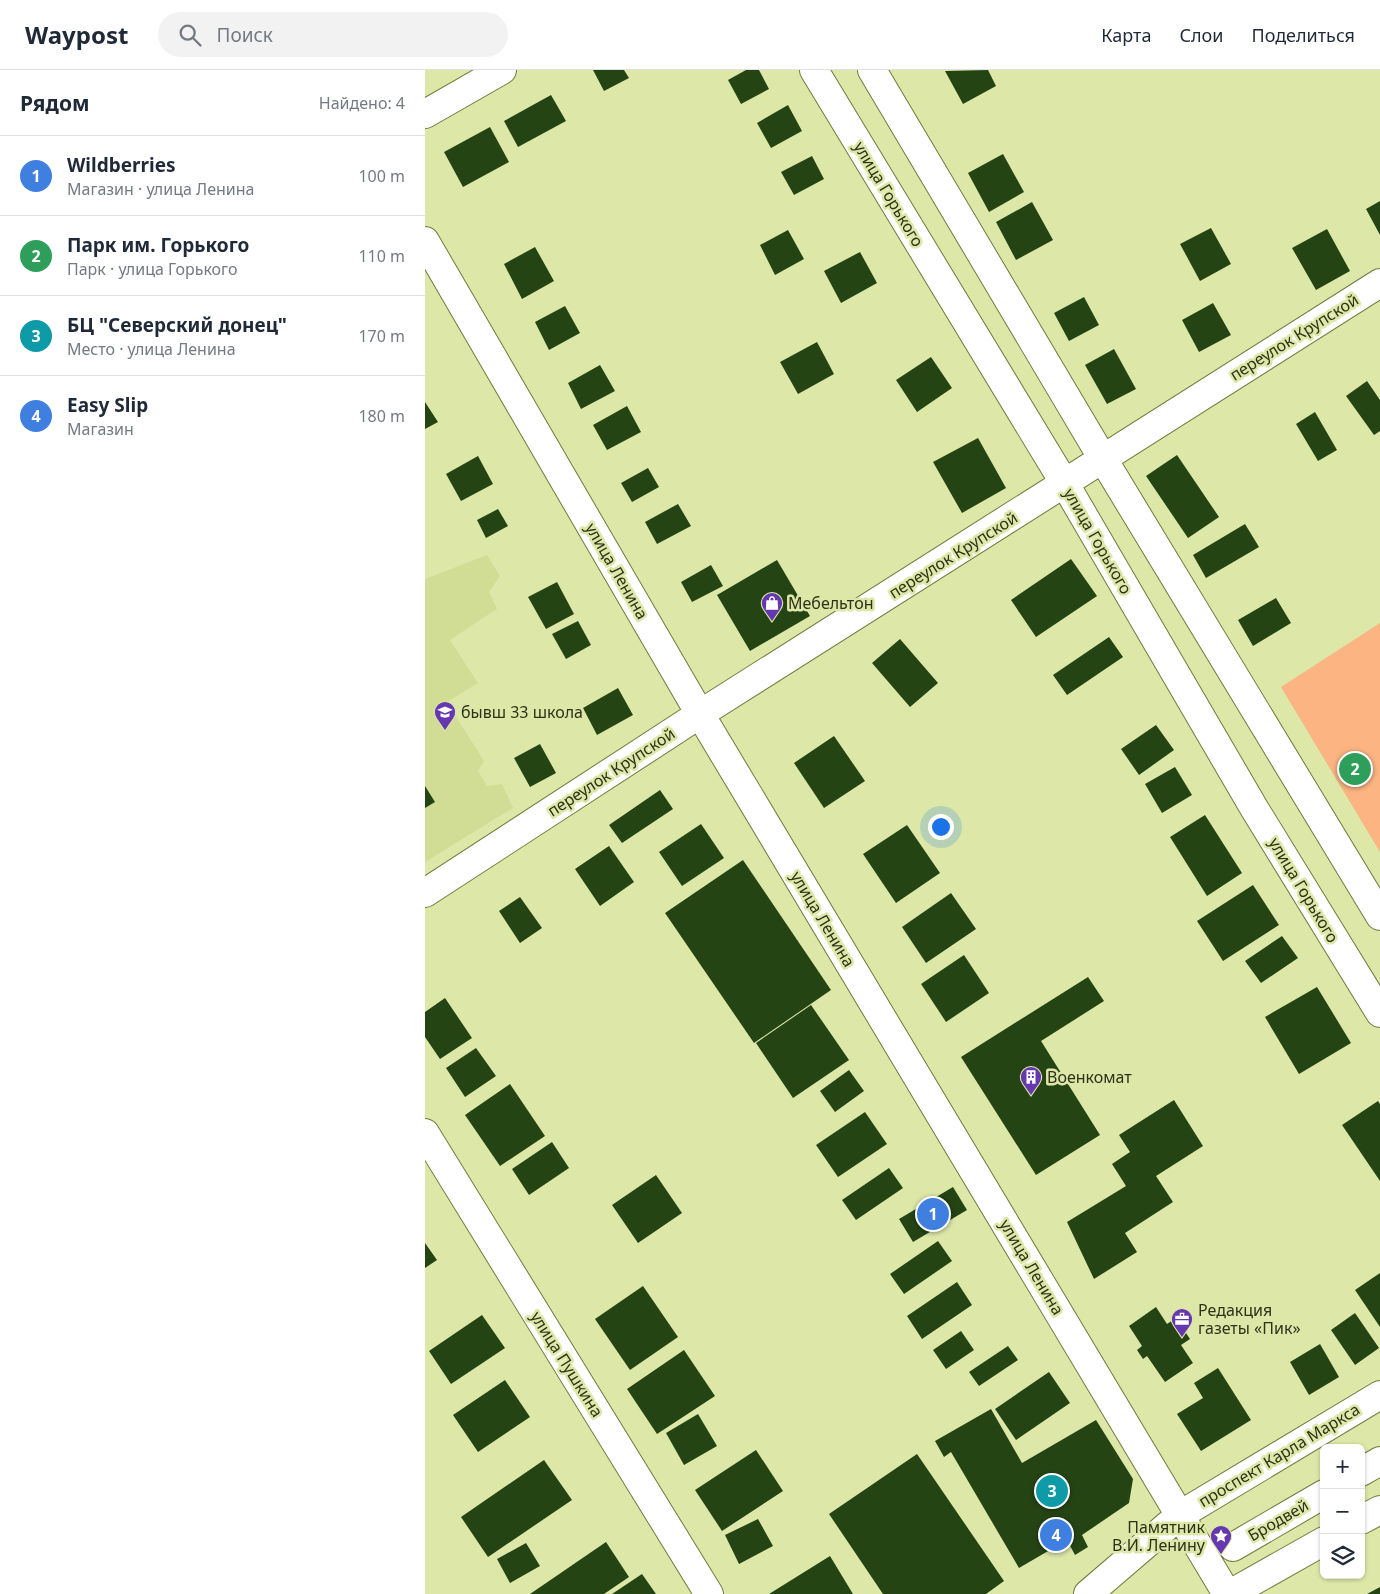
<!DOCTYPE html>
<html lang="ru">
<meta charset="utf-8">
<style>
:root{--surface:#fff;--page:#f2f2f3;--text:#1f2937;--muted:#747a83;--line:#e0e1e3;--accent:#b45309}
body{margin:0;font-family:"Noto Sans",sans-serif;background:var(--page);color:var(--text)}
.controls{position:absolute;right:15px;bottom:15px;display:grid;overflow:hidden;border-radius:8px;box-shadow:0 1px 4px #0004}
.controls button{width:45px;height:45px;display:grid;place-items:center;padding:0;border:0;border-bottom:1px solid var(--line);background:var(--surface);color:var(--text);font:25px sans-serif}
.you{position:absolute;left:515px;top:756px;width:18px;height:18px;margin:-12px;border:4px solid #fff;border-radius:50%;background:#1a73e8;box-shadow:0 0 0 8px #1a73e833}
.badge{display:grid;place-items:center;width:32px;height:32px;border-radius:50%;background:var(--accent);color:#fff;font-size:16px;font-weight:700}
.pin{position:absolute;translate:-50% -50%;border:2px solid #fff;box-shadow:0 1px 5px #0006}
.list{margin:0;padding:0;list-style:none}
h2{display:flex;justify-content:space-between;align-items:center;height:65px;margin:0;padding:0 20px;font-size:21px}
h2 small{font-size:16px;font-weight:400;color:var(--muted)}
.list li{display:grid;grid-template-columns:32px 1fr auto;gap:15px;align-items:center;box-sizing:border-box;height:80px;padding:0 20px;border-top:1px solid var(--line)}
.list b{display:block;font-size:19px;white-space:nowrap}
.list p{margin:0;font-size:16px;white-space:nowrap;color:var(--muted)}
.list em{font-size:16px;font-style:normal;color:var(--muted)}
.icon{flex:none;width:28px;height:28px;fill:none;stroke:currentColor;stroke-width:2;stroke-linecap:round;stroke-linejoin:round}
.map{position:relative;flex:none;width:955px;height:1524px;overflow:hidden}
header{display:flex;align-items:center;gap:30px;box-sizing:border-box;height:70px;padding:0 25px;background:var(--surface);border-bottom:1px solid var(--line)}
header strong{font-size:24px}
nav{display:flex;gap:28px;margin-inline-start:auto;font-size:18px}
.search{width:350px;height:45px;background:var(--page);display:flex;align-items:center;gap:12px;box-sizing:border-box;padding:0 18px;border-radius:28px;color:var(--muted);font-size:19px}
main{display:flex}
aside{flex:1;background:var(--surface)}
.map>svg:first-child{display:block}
</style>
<header>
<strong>Waypost</strong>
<div class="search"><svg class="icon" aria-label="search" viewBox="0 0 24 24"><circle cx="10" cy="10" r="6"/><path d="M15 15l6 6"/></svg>Поиск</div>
<nav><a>Карта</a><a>Слои</a><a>Поделиться</a></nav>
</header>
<main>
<aside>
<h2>Рядом<small>Найдено: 4</small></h2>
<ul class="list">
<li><span class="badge" style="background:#3f7fe0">1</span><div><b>Wildberries</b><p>Магазин · улица Ленина</p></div><em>100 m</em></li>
<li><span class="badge" style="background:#2e9e5b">2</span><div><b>Парк им. Горького</b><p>Парк · улица Горького</p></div><em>110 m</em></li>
<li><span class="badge" style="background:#0f9aa8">3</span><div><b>БЦ &quot;Северский донец&quot;</b><p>Место · улица Ленина</p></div><em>170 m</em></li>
<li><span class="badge" style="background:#3f7fe0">4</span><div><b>Easy Slip</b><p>Магазин</p></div><em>180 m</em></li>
</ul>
</aside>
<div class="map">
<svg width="955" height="1524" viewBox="0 0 955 1524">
<rect width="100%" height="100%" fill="#dde8a8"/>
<!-- built -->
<path fill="#d1dd95" d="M62 485 75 506 64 522 72 539 25 570 53 613 22 632 59 691 53 701 62 716 77 714 88 738 0 792V509Z"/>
<!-- green -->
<path fill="#fbb482" d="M955 553V782L856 617Z"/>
<!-- building -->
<path fill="#254414" d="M168 0H199L204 8 179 21Z
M321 0H334L344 19 316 34 303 10Z
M563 0 571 16 538 34 520 1Z
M126 25 141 51 93 77 79 51Z
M363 35 377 61 346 78 332 53Z
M65 57 84 92 38 117 19 82Z
M578 84 599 122 564 142 543 103Z
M387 86 399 109 369 125 356 102Z
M955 131V165L941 139Z
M607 132 628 170 591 190 571 152Z
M786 158 806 194 775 211 755 174Z
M902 159 925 201 891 220 867 178Z
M363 160 379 189 350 205 335 175Z
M110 177 129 211 97 229 79 194Z
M435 182 452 213 416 233 399 201Z
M659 227 674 255 644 271 629 243Z
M788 233 806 265 774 282 757 250Z
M140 236 155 263 124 280 110 252Z
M392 272 409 304 373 324 355 292Z
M689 279 711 319 682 334 660 295Z
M506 287 527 318 492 342 471 310Z
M175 295 190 321 156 339 143 313Z
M942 311 955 330V361L949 365 921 326Z
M0 332 13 352 0 359Z
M202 336 216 362 182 380 168 355Z
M890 342 912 380 893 391 871 354Z
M553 368 581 418 537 443 508 392Z
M752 385 794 447 763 468 721 406Z
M53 386 68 414 36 431 21 404Z
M223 398 234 417 207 432 196 413Z
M253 434 266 456 232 474 220 452Z
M73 439 83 456 61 468 52 450Z
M820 454 834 477 781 508 768 485Z
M646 489 672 526 611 567 586 530Z
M352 490 385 546 325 581 292 525Z
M286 495 298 516 267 532 256 512Z
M132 512 149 544 121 559 103 527Z
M851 528 866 553 828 576 813 550Z
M153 551 166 575 141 589 127 564Z
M684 567 698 587 642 625 628 605Z
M475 569 513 613 485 637 447 593Z
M193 618 208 645 172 665 158 638Z
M731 655 749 680 714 705 696 679Z
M409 666 440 711 399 738 369 693Z
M115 674 131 703 105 717 89 688Z
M750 697 767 725 737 743 720 714Z
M0 716 10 732 0 738Z
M235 720 248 739 197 773 184 755Z
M780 745 817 803 782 826 745 767Z
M276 754 299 788 257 816 234 782Z
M482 755 515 803 471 833 438 784Z
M184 776 209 812 175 836 150 799Z
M318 790 406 920 329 973 240 843Z
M828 815 854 855 798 891 772 851Z
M526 823 551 859 501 893 477 857Z
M95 827 117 858 95 873 74 841Z
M857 866 873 888 836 913 820 891Z
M539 885 564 923 521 952 496 914Z
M663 907 679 931 616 971 675 1065 611 1105 536 987Z
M892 917 926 973 874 1004 840 947Z
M20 928 47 968 15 989 0 967V942Z
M386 935 424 990 368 1028 331 973Z
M51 978 71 1006 40 1027 21 998Z
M424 1000 439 1021 410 1042 395 1021Z
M85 1014 120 1066 75 1096 40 1045Z
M749 1030 778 1076 731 1106 748 1132 700 1163 712 1182 669 1209 642 1152 701 1116 687 1094 705 1082 694 1065Z
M953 1031 955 1034V1111L917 1055Z
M440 1042 462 1074 413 1107 391 1075Z
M127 1072 144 1098 104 1125 87 1099Z
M464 1098 478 1118 431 1150 417 1130Z
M231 1105 257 1143 213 1173 187 1135Z
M528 1117 542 1140 488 1172 474 1149Z
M513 1171 527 1191 479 1224 465 1204Z
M0 1173 12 1190 0 1198Z
M955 1203V1257L930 1220Z
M532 1212 547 1235 497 1269 482 1246Z
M218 1216 253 1267 205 1300 170 1249Z
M731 1237 742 1254 751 1248 765 1269 756 1275 768 1293 740 1312 722 1286 718 1289 712 1280 717 1276 704 1256Z
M930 1243 954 1278 930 1295 906 1260Z
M57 1245 80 1278 26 1314 4 1281Z
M536 1261 549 1280 521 1299 508 1280Z
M895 1274 914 1307 884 1325 865 1292Z
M583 1276 593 1290 554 1316 544 1302Z
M259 1280 290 1326 232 1364 202 1319Z
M793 1298 826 1350 776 1381 752 1344 778 1328 769 1313Z
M624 1302 645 1333 591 1370 570 1339Z
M80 1310 105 1347 53 1382 28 1345Z
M566 1339 597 1393 671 1350 708 1409 704 1433 657 1465 663 1477 650 1485 642 1470 594 1498 526 1382 519 1387 510 1371Z
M273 1344 292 1376 259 1395 241 1363Z
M331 1380 358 1421 297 1461 270 1420Z
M492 1384 579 1511 561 1524H458L404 1444Z
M119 1390 147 1430 63 1487 36 1447Z
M333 1449 348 1476 314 1494 300 1465Z
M181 1472 204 1507 179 1524H105Z
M101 1473 115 1496 85 1513 72 1489Z
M405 1486 428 1524H344Z
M217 1504 231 1524H187Z
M955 1517V1524H942Z"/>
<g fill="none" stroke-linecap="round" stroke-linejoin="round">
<!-- minor casing -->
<g stroke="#717a3e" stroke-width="30">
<path id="minor" d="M389 0 640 414 829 738 955 943
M447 0 678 389 955 846
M0 44 77 0
M0 171 275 644 802 1524
M0 823 275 644 955 213
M0 1063 284 1524
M936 1402 955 1391
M936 1450 955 1440
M808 1477 899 1424
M663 1524 755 1445 955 1325
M805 1524 899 1471"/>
</g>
<!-- minor -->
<use href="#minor" stroke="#fff" stroke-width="28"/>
</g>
<!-- icons -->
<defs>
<g id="shop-pin" transform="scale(1.125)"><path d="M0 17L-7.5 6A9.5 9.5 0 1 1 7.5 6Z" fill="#6638b0" stroke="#dde8a8"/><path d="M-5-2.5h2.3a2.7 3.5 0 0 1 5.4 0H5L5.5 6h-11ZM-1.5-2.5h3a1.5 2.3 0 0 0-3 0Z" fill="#fff"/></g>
<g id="school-pin" transform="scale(1.125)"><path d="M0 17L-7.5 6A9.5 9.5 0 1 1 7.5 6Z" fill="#6638b0" stroke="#dde8a8"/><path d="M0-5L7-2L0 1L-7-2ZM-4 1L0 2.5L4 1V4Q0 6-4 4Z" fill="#fff"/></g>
<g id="building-pin" transform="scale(1.125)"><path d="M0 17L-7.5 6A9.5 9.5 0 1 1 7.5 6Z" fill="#6638b0" stroke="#dde8a8"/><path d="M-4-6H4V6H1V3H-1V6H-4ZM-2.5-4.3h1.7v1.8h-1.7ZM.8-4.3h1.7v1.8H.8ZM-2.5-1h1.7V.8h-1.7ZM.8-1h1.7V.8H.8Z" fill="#fff"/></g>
<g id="office-pin" transform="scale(1.125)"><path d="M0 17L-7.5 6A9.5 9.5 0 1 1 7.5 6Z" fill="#6638b0" stroke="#dde8a8"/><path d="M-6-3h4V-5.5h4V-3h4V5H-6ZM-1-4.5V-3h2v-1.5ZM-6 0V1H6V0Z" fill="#fff"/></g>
<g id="sight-pin" transform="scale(1.125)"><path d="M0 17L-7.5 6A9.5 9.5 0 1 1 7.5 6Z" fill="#6638b0" stroke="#dde8a8"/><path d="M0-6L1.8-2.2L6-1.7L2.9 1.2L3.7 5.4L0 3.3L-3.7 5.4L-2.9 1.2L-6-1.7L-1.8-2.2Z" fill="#fff"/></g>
</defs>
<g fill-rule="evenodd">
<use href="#shop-pin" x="347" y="533"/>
<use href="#school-pin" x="20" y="642"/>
<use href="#building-pin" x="606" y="1007"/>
<use href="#office-pin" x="757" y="1249"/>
<use href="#sight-pin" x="796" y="1466"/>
</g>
<g text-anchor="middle" stroke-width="5" stroke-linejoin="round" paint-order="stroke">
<!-- street labels -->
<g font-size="16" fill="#2d3118" stroke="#dde8a8">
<text transform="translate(464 124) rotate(59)" y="6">улица Горького</text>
<text transform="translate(869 267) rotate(-32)" y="6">переулок Крупской</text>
<text transform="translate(673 471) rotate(60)" y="6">улица Горького</text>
<text transform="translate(528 485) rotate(-32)" y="6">переулок Крупской</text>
<text transform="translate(192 501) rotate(60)" y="6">улица Ленина</text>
<text transform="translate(186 702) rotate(-33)" y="6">переулок Крупской</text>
<text transform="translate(879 820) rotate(59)" y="6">улица Горького</text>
<text transform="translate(398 849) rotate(59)" y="6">улица Ленина</text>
<text transform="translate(607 1197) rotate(59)" y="6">улица Ленина</text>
<text transform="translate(142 1294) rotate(58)" y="6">улица Пушкина</text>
<text transform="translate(854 1385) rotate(-31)" y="6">проспект Карла Маркса</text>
<text transform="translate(853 1450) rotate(-30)" y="6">Бродвей</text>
</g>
<!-- poi labels -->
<g font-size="16" fill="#2d3118" stroke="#dde8a8" text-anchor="start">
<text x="363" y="539">Мебельтон</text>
<text x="36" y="648">бывш 33 школа</text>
<text x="622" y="1013">Военкомат</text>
<text x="773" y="1246">Редакция<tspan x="773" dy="18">газеты «Пик»</tspan></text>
<text x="780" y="1463" text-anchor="end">Памятник<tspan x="780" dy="18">В.И. Ленину</tspan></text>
</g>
</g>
</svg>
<div class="controls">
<button>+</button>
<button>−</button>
<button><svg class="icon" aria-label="layers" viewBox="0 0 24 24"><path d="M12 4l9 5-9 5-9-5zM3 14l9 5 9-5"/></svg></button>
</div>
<div class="you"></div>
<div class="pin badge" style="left:508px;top:1144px;background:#3f7fe0">1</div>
<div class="pin badge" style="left:930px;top:699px;background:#2e9e5b">2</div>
<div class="pin badge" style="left:627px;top:1421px;background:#0f9aa8">3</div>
<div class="pin badge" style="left:631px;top:1465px;background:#3f7fe0">4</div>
</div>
</main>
